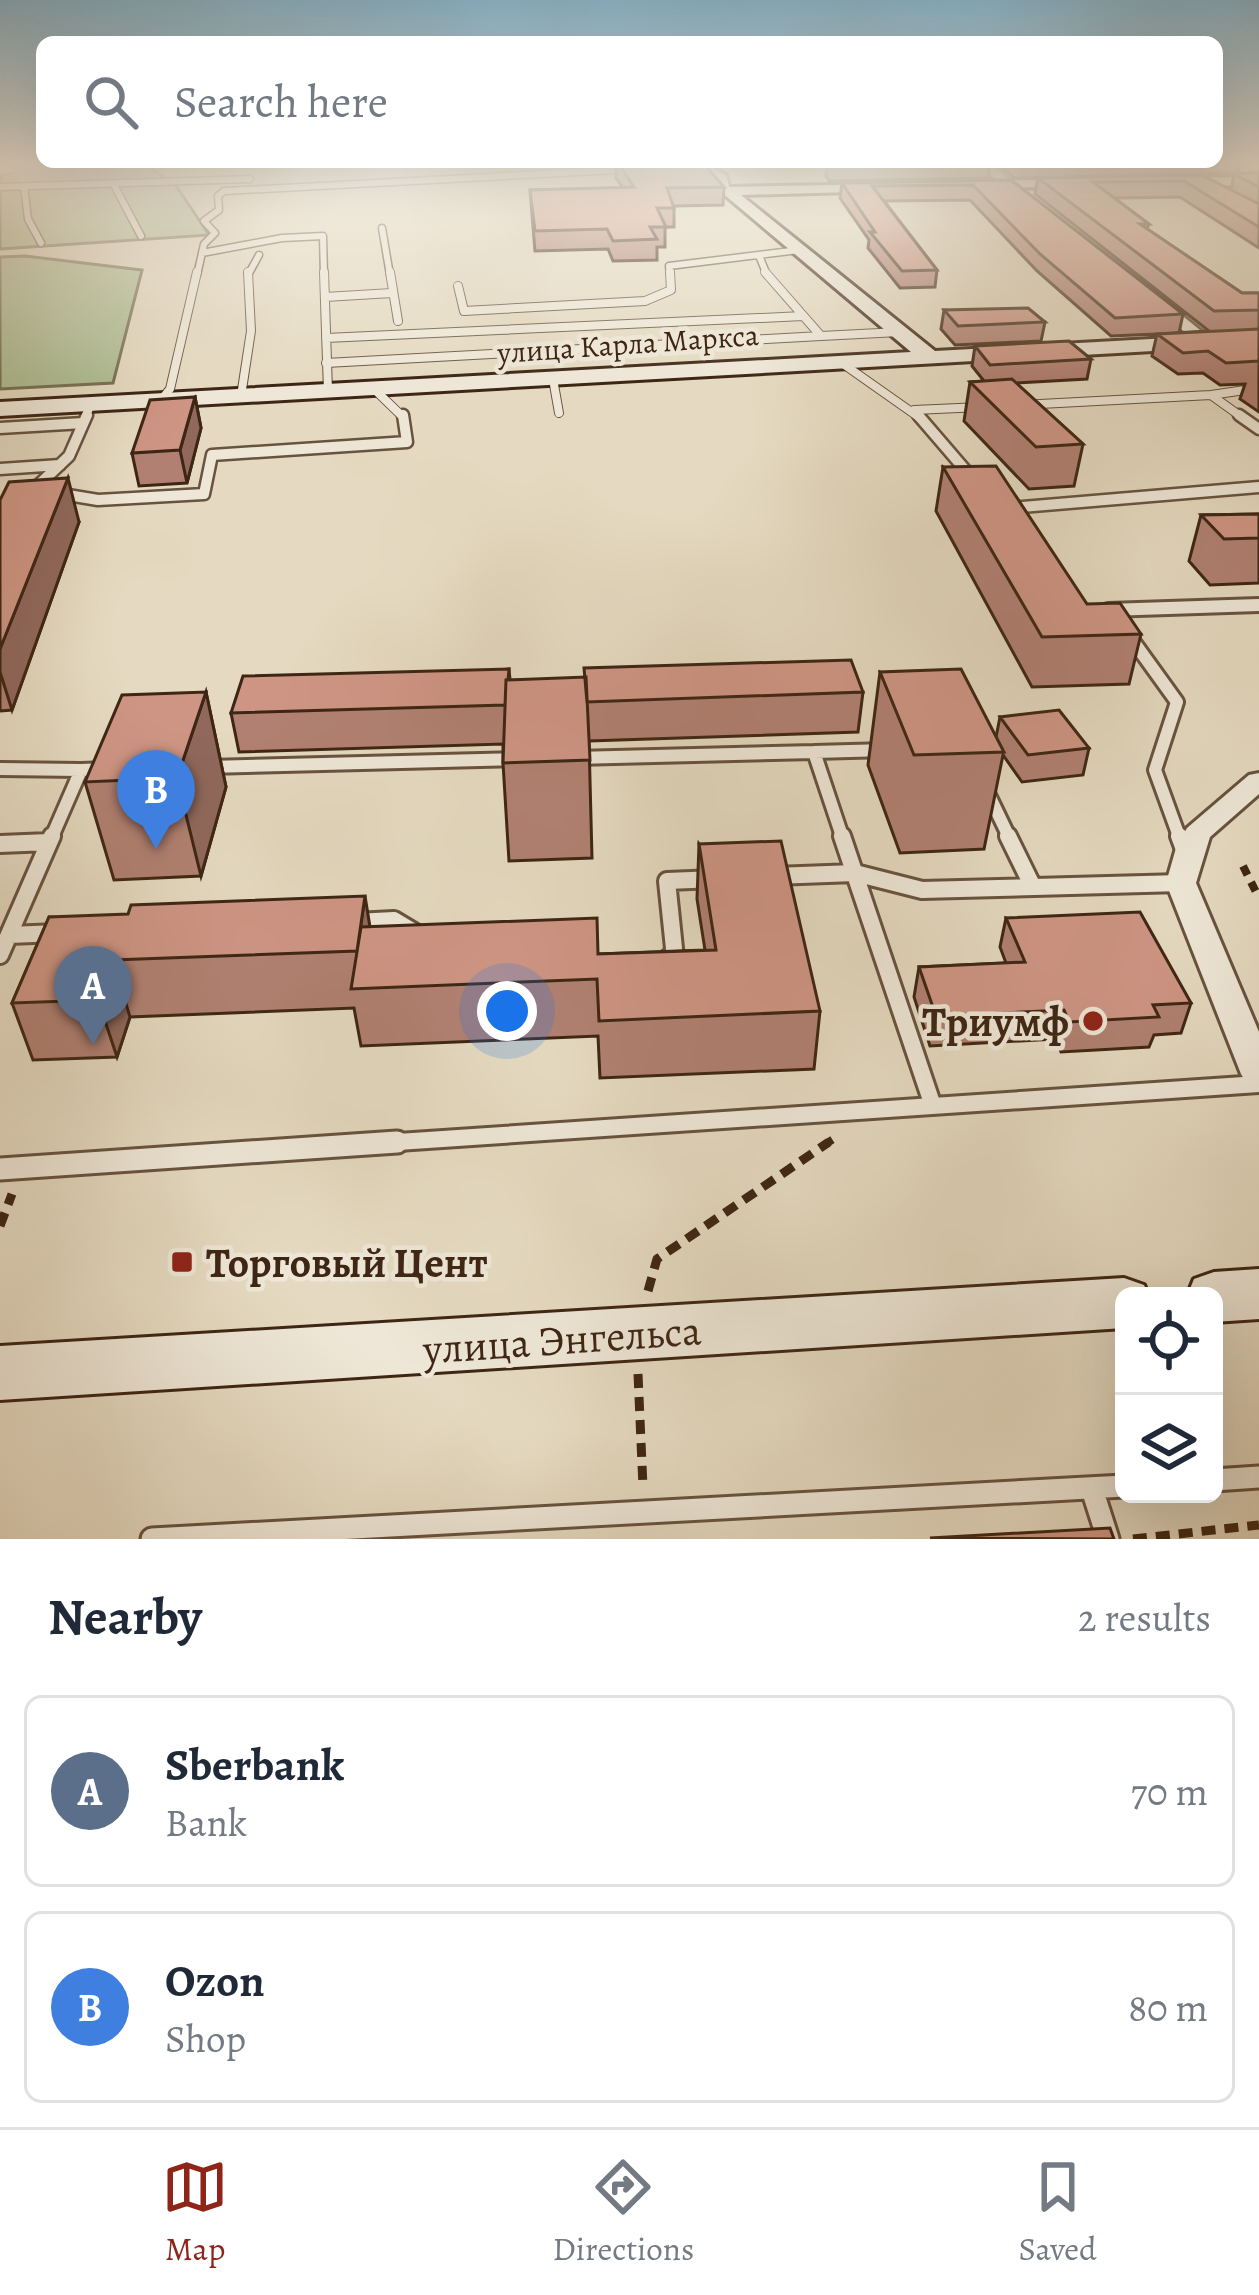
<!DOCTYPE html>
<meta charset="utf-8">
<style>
:root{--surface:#fff;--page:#f6f6f7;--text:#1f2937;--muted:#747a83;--line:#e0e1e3;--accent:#8f2418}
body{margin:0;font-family:Alegreya,serif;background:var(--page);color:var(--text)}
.controls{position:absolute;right:36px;bottom:36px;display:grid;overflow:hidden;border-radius:18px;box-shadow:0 12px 48px #0002}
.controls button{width:108px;height:108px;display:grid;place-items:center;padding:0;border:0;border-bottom:3px solid var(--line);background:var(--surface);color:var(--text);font:60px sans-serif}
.you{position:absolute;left:507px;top:1011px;width:42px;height:42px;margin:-30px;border:9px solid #fff;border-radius:50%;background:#1a73e8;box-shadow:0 0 0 18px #1a73e833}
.badge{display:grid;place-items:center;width:78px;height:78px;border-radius:50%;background:var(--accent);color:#fff;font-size:39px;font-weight:700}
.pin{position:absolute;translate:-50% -99px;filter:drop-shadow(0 3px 6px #0008)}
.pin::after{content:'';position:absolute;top:63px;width:42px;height:36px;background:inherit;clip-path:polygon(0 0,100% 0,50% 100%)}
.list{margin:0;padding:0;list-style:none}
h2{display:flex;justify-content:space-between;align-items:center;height:156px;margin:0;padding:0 48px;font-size:51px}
h2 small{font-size:39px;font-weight:400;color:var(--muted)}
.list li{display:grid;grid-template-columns:78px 1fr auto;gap:36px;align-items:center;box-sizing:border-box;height:192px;margin:0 24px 24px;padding:0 24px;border:3px solid var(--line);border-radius:18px}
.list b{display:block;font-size:45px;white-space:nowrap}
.list p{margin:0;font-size:39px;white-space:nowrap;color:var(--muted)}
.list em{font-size:39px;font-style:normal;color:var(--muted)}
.icon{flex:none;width:66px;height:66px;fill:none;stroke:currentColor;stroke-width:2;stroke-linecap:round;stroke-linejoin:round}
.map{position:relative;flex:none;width:1259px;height:1539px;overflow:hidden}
.search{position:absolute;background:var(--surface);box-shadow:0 12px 48px #0002;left:36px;right:36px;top:36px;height:132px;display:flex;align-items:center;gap:30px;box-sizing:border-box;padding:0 42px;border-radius:18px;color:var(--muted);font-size:45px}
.sheet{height:588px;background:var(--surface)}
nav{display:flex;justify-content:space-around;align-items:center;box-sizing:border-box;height:168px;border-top:3px solid var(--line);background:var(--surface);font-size:33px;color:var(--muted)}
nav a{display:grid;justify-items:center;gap:6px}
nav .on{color:var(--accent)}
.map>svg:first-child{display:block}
</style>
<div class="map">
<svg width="1259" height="1539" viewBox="0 0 1259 1539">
<rect width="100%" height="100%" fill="#e5dac1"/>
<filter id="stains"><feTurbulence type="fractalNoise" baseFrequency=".00167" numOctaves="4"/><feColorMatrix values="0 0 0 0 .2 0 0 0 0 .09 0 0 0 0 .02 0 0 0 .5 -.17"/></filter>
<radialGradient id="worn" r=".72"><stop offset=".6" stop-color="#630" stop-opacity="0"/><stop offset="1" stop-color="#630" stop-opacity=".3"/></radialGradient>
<!-- green -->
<path fill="#b1c096" stroke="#787355" stroke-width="3" d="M0 163C50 163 97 168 147 165L177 187 209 235 0 249Z
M25 256 142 270 113 383 0 389V257Z"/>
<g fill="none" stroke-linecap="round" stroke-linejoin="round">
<!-- lane-far5 casing -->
<g stroke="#68533f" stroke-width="9">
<path id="lane-far5" d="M0 166 11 170 0 171
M114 185 141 236
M24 186 28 219 41 243
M0 187 250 179
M382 228 390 275
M202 253 282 238 323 236 324 275
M760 258 767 275
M197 275 204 244 215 233 204 221 219 210 218 196 224 191 634 169
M248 275 259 255
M670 275 669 266 799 250"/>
</g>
<!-- lane-far4 casing -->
<g stroke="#68533f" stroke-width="10">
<path id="lane-far4" d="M324 272 328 391
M390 272 398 321
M458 286 464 311 645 301 671 290 670 272
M325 297 392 293
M821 336 899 332
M326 338 803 316
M839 361 920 418
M326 363 821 336 765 272
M553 379 559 413
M374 389 404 418
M241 396 251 331 248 272
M161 400 170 389 197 272
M1021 405 1211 395
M914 410 981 407
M85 418 91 404
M1243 418 1211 395 1259 388"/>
</g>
<!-- lane-far3 casing -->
<g stroke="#68533f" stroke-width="15">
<path id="lane-far3" d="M918 415 973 479
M1239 415 1259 429
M0 428 83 423
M0 469 60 465
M31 492 69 456 87 415
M56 493 98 500 204 494 212 455 407 442 403 415
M1010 508 1259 487"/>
</g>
<!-- lane-far2 casing -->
<g stroke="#68533f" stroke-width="18">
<path id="lane-far2" d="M1108 610 1259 605
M1128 634 1177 702 1155 770 1180 839
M814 752 887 750
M575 758 814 752 843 839
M209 767 517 759
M0 769 81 770 51 839
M81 770 109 769
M986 789 1010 839"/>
</g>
<!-- lane-far1 casing -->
<g stroke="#68533f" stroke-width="22">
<path id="lane-far1" d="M842 836 933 1106
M1008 836 1033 887
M1179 836 1185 852
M0 844 49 842
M774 876 855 873 922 890 1181 883
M356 922 394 920 414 932
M9 935 58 933
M0 955 52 836
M668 958H675L667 881 716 879
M353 1145 1259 1084"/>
</g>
<!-- lane casing -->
<g stroke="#68533f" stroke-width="27">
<path id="lane" d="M0 1169 397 1142
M1214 1480 1259 1477
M1092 1489 1108 1539
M152 1539 1124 1486"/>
</g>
<!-- street casing -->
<g stroke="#68533f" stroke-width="6">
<path id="street" d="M690 163H703L726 175 731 193H723L717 179Z
M977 163H989L1035 201 1025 203Z
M1148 296H1158L1211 339V345H1201L1148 302Z
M1259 773V794L1210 837 1196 883 1259 1032V1088L1247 1084 1241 1074 1166 883 1176 848 1187 828 1249 775Z"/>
</g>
<!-- secondary casing -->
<g stroke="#3e2614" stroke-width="6">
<path id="secondary" d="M1259 177V185L1169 186 1162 182 1169 178Z
M1084 179 1089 186 971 189 964 185 971 181Z
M891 184 886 191 741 195 935 351 1259 333V345L0 416V402L911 352 720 191 727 187Z
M1259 1269V1319L1214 1322V1296H1187L1194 1279 1214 1272Z
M1124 1278 1144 1285 1149 1296H1124V1328L0 1400V1346Z"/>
</g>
<!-- path-far1 -->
<path stroke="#3e2614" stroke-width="8" stroke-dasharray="10 8" stroke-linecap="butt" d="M1243 866 1259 898
M824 1145 835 1138"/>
<!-- path -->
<path stroke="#3e2614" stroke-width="9" stroke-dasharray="14 9" stroke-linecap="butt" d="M0 1226 12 1194
M648 1291 657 1259 829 1142
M638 1374 643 1487
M1133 1539 1259 1525"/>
<!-- lane-far5 -->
<use href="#lane-far5" stroke="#eee7d7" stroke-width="6"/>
<!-- lane-far4 -->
<use href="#lane-far4" stroke="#eee7d7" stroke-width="8"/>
<!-- lane-far3 -->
<use href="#lane-far3" stroke="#eee7d7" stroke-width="10"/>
<!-- lane-far2 -->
<use href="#lane-far2" stroke="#eee7d7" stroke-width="12"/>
<!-- lane-far1 -->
<use href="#lane-far1" stroke="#eee7d7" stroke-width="16"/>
<!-- lane -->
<use href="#lane" stroke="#eee7d7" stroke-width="21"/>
<!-- street -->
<use href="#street" fill="#eee7d7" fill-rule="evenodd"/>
<!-- secondary -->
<use href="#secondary" fill="#eee7d7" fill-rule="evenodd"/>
</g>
<!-- wall -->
<path fill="#b18072" stroke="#3e2614" stroke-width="3" d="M616 163H703L724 187 723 205 674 206V227H665V247H657V260L613 261 608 249 535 251 530 190 623 188 616 178Z
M827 163H990V164L988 178 829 181 826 176Z
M996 163H1240L1238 173 1015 178Z
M1259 172V248L1180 197 1114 198 1149 224 1147 229 1242 293H1259V412L1240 399 1245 384 1220 385 1203 373 1178 374 1152 356 1157 334 1209 331 1035 194 1038 178 1201 175 1231 190 1234 174Z
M1011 180 1183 314 1179 333 1111 336 1037 271 970 200 884 201 937 270 935 287 900 288 868 248 869 240 840 198 842 183Z
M944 310 1045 322 1041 341 955 345 941 329Z
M975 346 1091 359 1087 379 1016 383 1083 444 1074 486 1029 489 964 421 970 382 984 381 972 366Z
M195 397 201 428 187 483 139 486 132 453Z
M943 467 1087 604 1141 634 1129 684 1032 687 936 511Z
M0 500 79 522 12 710 0 711Z
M1259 514V583L1210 585 1189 561 1201 515Z
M509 669 510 680 863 692 858 732 589 741 592 858 509 861 503 763V744L239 752 231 713Z
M880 672 996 737 1000 717 1089 748 1083 775 1022 782 1003 755 984 849 900 853 868 765Z
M206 692 226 787 201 876 114 880 85 782Z
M699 844 820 1011 814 1069 600 1078 598 1036 361 1046 354 1008 130 1017 117 1057 33 1060 12 1003 49 917 370 927 598 954 705 950 697 899Z
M1006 918 1191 1003 1181 1033 1154 1035 1149 1047 1061 1052 1056 1039 930 1046 914 997 919 967 1006 963 1000 947Z"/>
<!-- shaded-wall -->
<path fill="#90685c" stroke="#3e2614" stroke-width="3" d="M195 397 201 428 187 483 180 450Z
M68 478 79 522 12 710 0 672V649Z
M206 692 226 787 201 876 177 778Z
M365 896 374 952 357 951Z
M113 960 130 1017 117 1057 98 1000Z"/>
<!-- building -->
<path fill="#ce9584" stroke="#3e2614" stroke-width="3" d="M618 163H703L724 187 667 188 674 208H657L666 227H650L657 239 613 241 607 229 535 231 530 190 634 187Z
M828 163H990V164L831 167Z
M1259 172V187L1234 174Z
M1201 175 1259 204V227L1184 181 1093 182 1149 224H1140L1242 293H1259V310L1214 311 1038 178Z
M1011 180 1183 314 1115 318 1040 254 973 185 872 186 937 270 902 271 870 232H875L842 183Z
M1028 308 1045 322 958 326 944 310Z
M1259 329V361L1226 363 1208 351 1183 353 1157 334Z
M1069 341 1091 359 990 365 975 346Z
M1012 379 1083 444 1036 447 970 382Z
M195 397 180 450 132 453 150 400Z
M996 466 1087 604 1120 603 1141 634 1042 637 943 467Z
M68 478 0 649V500L9 482Z
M1259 514V538L1224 539 1201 515Z
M851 660 863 692 587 702 584 668Z
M509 669 508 680H506L505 705 231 713 243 676Z
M961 669 1004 752 914 755 880 672Z
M586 677 590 760 503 763 506 680Z
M206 692 177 778 85 782 122 695Z
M1059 710 1089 748 1028 755 1000 717Z
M781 841 820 1011 599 1021 597 979 351 989 361 927 597 918 598 954 716 950 699 844Z
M365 896 357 951 113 960 98 1000 12 1003 49 917 128 914 131 905Z
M1140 912 1191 1003 1153 1005 1159 1017 1069 1022 1064 1010 936 1016 919 967 1025 962 1006 918Z
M1110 1528 1114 1539 930 1538Z"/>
<!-- sky -->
<linearGradient id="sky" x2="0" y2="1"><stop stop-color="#87b7d0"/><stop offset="0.43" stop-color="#f3eee3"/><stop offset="1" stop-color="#f3eee3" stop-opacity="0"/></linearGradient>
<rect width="1259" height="379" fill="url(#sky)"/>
<!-- markers -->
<g fill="#8f2418" stroke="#eee7d7" stroke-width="4.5">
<circle cx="1093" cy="1021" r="12"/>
<rect x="170" y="1250" width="24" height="24" rx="6"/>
</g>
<g text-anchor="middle" stroke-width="9" stroke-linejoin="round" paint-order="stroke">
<!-- far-street labels -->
<g font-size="30" fill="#3e2614" stroke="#eee7d7">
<text transform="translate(628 344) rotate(-4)" y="10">улица Карла Маркса</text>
</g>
<!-- near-poi labels -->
<g font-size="42" font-weight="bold" fill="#3e2614" stroke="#eee7d7" text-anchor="end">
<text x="1069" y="1036">Триумф</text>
<text x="206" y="1277" text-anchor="start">Торговый Цент</text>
</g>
<!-- near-street labels -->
<g font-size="42" fill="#3e2614" stroke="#eee7d7">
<text transform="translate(562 1339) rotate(-4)" y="15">улица Энгельса</text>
</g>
</g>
<rect width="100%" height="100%" filter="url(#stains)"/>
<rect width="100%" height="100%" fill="url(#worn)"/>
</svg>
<div class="controls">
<button><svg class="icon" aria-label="locate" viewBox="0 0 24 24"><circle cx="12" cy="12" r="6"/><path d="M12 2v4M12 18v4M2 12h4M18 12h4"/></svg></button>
<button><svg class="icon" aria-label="layers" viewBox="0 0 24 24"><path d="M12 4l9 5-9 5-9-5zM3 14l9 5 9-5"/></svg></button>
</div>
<div class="you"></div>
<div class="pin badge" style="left:93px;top:1045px;background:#5c6f8a">A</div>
<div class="pin badge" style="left:156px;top:849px;background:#3f7fe0">B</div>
<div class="search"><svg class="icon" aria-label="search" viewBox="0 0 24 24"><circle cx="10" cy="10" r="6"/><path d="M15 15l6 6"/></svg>Search here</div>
</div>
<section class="sheet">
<h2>Nearby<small>2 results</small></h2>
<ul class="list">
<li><span class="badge" style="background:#5c6f8a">A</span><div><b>Sberbank</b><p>Bank</p></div><em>70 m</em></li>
<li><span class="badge" style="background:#3f7fe0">B</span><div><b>Ozon</b><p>Shop</p></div><em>80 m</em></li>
</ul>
</section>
<nav>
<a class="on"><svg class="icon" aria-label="map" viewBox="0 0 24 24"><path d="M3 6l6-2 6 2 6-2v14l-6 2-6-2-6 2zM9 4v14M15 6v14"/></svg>Map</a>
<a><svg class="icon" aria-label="directions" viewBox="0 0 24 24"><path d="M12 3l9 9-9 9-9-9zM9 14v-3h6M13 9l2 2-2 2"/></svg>Directions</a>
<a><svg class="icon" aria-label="saved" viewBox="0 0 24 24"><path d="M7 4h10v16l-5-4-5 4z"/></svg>Saved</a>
</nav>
